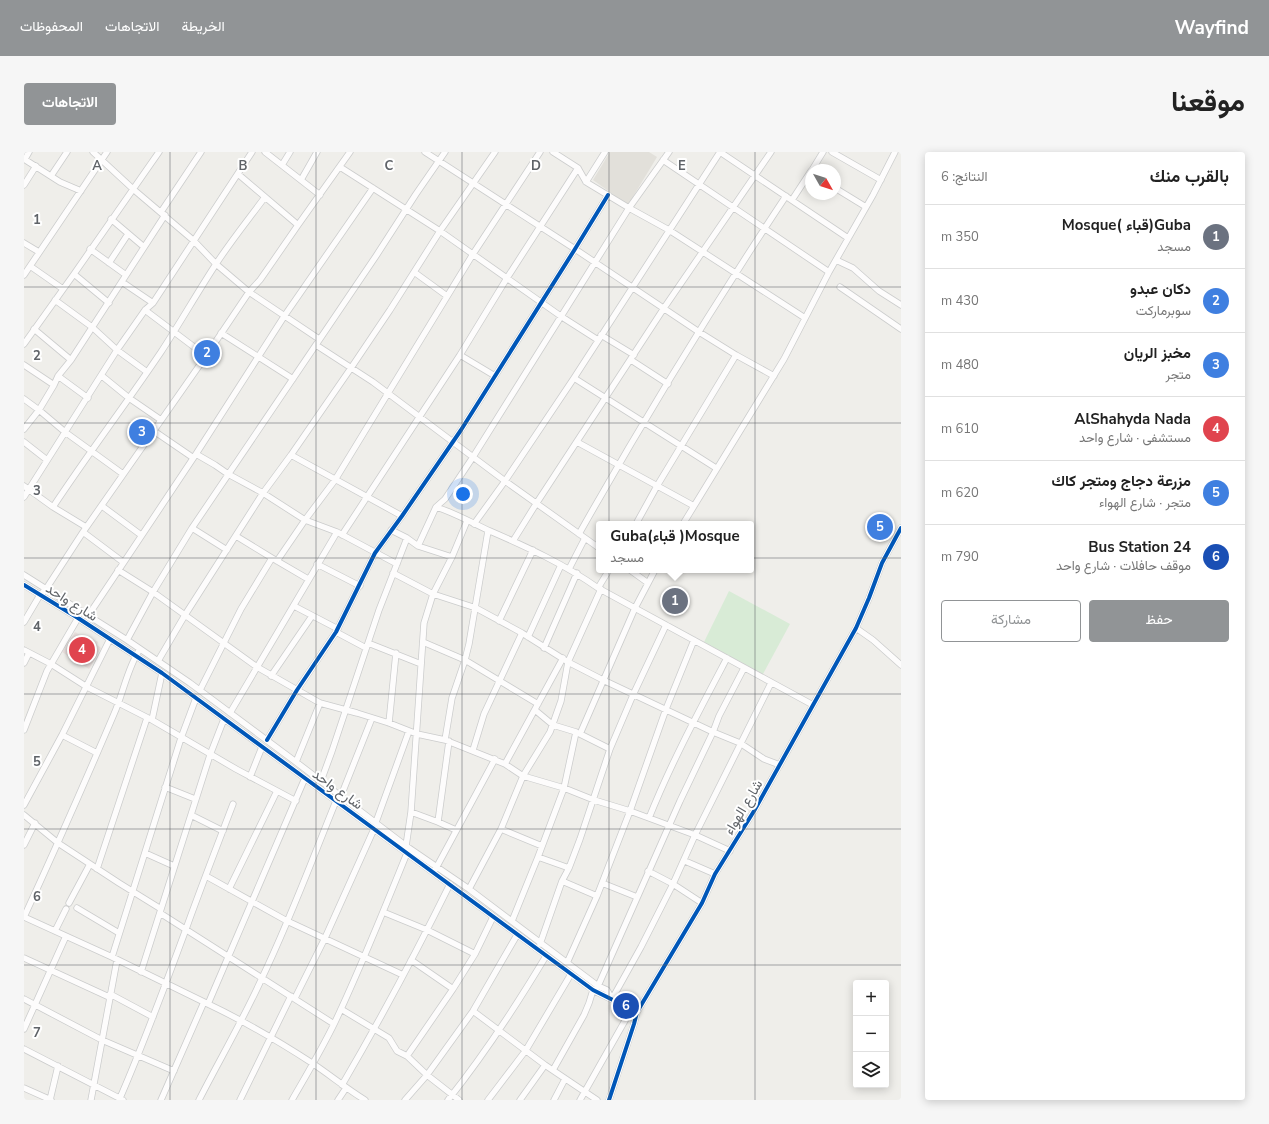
<!DOCTYPE html>
<html lang="ar">
<meta charset="utf-8">
<style>
:root{--surface:#fff;--page:#f6f6f6;--text:#222;--muted:#767676;--line:#e0e0e0;--accent:#919496}
body{margin:0;font-family:"Nunito Sans",Vazirmatn,sans-serif;background:var(--page);color:var(--text);direction:rtl}
.controls{position:absolute;right:12px;bottom:12px;display:grid;overflow:hidden;border-radius:4px;box-shadow:0 2px 10px #0003}
.controls button{width:36px;height:36px;display:grid;place-items:center;padding:0;border:0;border-bottom:1px solid var(--line);background:var(--surface);color:var(--text);font:20px sans-serif}
.compass{position:absolute;left:781px;top:12px;width:36px;height:36px;border-radius:50%;background:var(--surface);box-shadow:0 2px 10px #0003;rotate:129deg}
.you{position:absolute;left:439px;top:342px;width:14px;height:14px;margin:-10px;border:3px solid #fff;border-radius:50%;background:#1a73e8;box-shadow:0 0 0 6px #1a73e833}
.badge{display:grid;place-items:center;width:26px;height:26px;border-radius:50%;background:var(--accent);color:#fff;font-size:13px;font-weight:700}
.pin{position:absolute;translate:-50% -50%;border:2px solid #fff;box-shadow:0 1px 4px #0006}
.popup{position:absolute;left:572px;top:369px;width:158px;height:52px;box-sizing:border-box;display:grid;place-content:center;border-radius:4px;background:var(--surface);filter:drop-shadow(0 1px 3px #0005);font-size:13px;white-space:nowrap;color:var(--muted)}
.popup b{font-size:15px;color:var(--text)}
.popup::after{content:'';position:absolute;left:50%;top:100%;margin-left:-8px;border:8px solid transparent;border-top-color:var(--surface)}
.list{margin:0;padding:0;list-style:none}
h2{display:flex;justify-content:space-between;align-items:center;height:52px;margin:0;padding:0 16px;font-size:17px}
h2 small{font-size:13px;font-weight:400;color:var(--muted)}
.list li{display:grid;grid-template-columns:26px 1fr auto;gap:12px;align-items:center;box-sizing:border-box;height:64px;padding:0 16px;border-top:1px solid var(--line)}
.list b{display:block;font-size:15px;white-space:nowrap}
.list p{margin:0;font-size:13px;white-space:nowrap;color:var(--muted)}
.list em{font-size:13px;font-style:normal;color:var(--muted)}
.actions{display:flex;gap:8px;padding:12px 16px}
.actions a{flex:1;padding:9px 0;border:1px solid var(--accent);border-radius:4px;text-align:center;font-size:14px;color:var(--accent)}
.actions .main{background:var(--accent);color:#fff}
.icon{flex:none;width:22px;height:22px;fill:none;stroke:currentColor;stroke-width:2;stroke-linecap:round;stroke-linejoin:round}
.map{position:relative;flex:none;width:877px;height:948px;overflow:hidden;direction:ltr;border-radius:4px}
header{display:flex;align-items:center;gap:24px;box-sizing:border-box;height:56px;padding:0 20px;background:var(--accent);color:#fff}
header strong{font-size:19px}
nav{display:flex;gap:22px;margin-inline-start:auto;font-size:14px}
.intro{display:flex;align-items:center;justify-content:space-between;box-sizing:border-box;height:96px;padding:0 24px}
h1{margin:0;font-size:28px}
.button{padding:10px 18px;border-radius:4px;background:var(--accent);color:#fff;font-size:14px;font-weight:700}
main{display:flex;gap:24px;padding:0 24px}
aside{flex:1;background:var(--surface);border-radius:4px;box-shadow:0 2px 10px #0003}
.map>svg:first-child{display:block}
</style>
<header>
<strong>Wayfind</strong>
<nav><a>الخريطة</a><a>الاتجاهات</a><a>المحفوظات</a></nav>
</header>
<div class="intro"><h1>موقعنا</h1><a class="button">الاتجاهات</a></div>
<main>
<aside>
<h2>بالقرب منك<small>النتائج: 6</small></h2>
<ul class="list">
<li><span class="badge" style="background:#6b7280">1</span><div><b>Guba(قباء )Mosque</b><p>مسجد</p></div><em>350 m</em></li>
<li><span class="badge" style="background:#3f7fe0">2</span><div><b>دكان عبدو</b><p>سوبرماركت</p></div><em>430 m</em></li>
<li><span class="badge" style="background:#3f7fe0">3</span><div><b>مخبز الريان</b><p>متجر</p></div><em>480 m</em></li>
<li><span class="badge" style="background:#e0444e">4</span><div><b>AlShahyda Nada</b><p>مستشفى · شارع واحد</p></div><em>610 m</em></li>
<li><span class="badge" style="background:#3f7fe0">5</span><div><b>مزرعة دجاج ومتجر كاك</b><p>متجر · شارع الهواء</p></div><em>620 m</em></li>
<li><span class="badge" style="background:#1a4fb4">6</span><div><b>24 Bus Station</b><p>موقف حافلات · شارع واحد</p></div><em>790 m</em></li>
</ul>
<div class="actions"><a class="main">حفظ</a><a>مشاركة</a></div>
</aside>
<div class="map">
<svg width="877" height="948" viewBox="0 0 877 948">
<rect width="100%" height="100%" fill="#efeeea"/>
<!-- education -->
<path fill="#e2e0da" d="M586 0H625L633 5 604 53 569 28Z"/>
<!-- medical -->
<path fill="#eae0de" d="M51 480 64 488 65 487 68 489 69 487 74 490 73 493 77 496 65 517 38 500Z"/>
<!-- green -->
<path fill="#d8ebd6" d="M705 439 766 472 739 522 680 490Z"/>
<g fill="none" stroke-linecap="round" stroke-linejoin="round">
<!-- minor casing -->
<g stroke="#cbcccc" stroke-width="7">
<path id="minor" d="M69 0 109 37 169 88 192 112 225 140 295 187
M241 0 296 43
M401 0 551 97 675 180 712 203 750 224
M529 0 554 16 562 30 605 56 645 78 781 166
M696 0 824 86
M808 0 857 28
M0 7 36 30 57 39
M1 7 5 0
M639 8 805 120
M258 13 266 0
M316 15 416 79 538 165 574 188
M788 18 799 0
M214 22 274 73
M27 24 43 0
M277 28 293 0
M562 30 581 0
M0 33 12 14
M811 36 842 55
M768 48 787 19
M137 60 177 0
M87 67 120 95
M0 91 15 100
M66 97 102 123
M812 108 829 116 855 139 877 153
M85 111 104 82
M6 114 39 137
M390 120 423 144
M50 122 85 151
M0 123 83 0
M98 130 129 151
M816 135 877 177
M31 148 68 175 93 198 123 220
M121 158 182 204
M10 177 47 208
M197 181 269 227
M577 183 610 203
M0 192 50 122 135 0
M292 193 349 230 481 329 575 396
M436 203 471 224
M607 208 644 232
M0 213 30 233
M34 224 64 246
M78 224 105 246 137 268
M550 226 692 316
M0 247 15 258 41 280 99 322
M0 277 15 258 30 233 34 224 47 208 141 63
M130 279 168 305
M0 290 23 308
M553 290 670 354
M172 302 191 313 204 322 239 341 281 368 313 380 373 412
M267 303 378 364
M0 334 29 355 62 375
M0 345 93 198 121 158 129 151 228 0
M78 354 117 383
M29 355C64 302 102 252 137 200 156 171 173 141 192 112 207 89 224 68 241 45
M412 355C431 361 448 371 466 379 503 395 540 412 574 436L789 553
M450 372 481 329 550 226 696 0
M612 372 633 334 712 203
M659 372 760 207 805 120 849 43 871 0
M168 376 203 398
M367 378 383 386 394 394 428 405
M59 380 99 410
M555 382C620 267 689 154 762 44
M318 383 436 203 483 126 554 16
M212 384 248 406 284 427
M489 389 512 352 640 156 747 0
M394 394 412 355 421 347 449 305 605 56 645 0
M253 409 281 368 311 328 449 102 516 0
M293 412 336 434
M545 417 561 386
M94 418 129 440 233 515 296 551 333 561 365 571 393 582 421 588 481 612 499 624 540 636 570 648 606 659 671 683 706 699
M606 418 624 431
M369 421 409 442 452 456 498 481 544 510 579 528 689 580 716 591 740 607 756 613
M0 423 103 488 166 531 272 610 382 694 445 737 574 834 583 838 588 847
M0 433 54 466 138 521 312 649 569 838 613 860
M574 436 585 418
M270 454 314 477
M64 464 172 302 261 163 349 36
M475 469 509 398
M0 470 16 443 22 437 59 380 182 204 225 140 236 128 274 73 326 0
M832 476 849 488 877 513
M312 480 342 496
M504 485 537 413
M103 488 129 440 168 376 352 104 392 42 421 0
M399 490 441 508 514 552
M344 491 397 512
M520 496 553 421
M0 498 27 512 63 535 128 568 212 617 272 649
M134 509 161 463 239 341 267 303 327 216 366 158 416 79 471 0
M0 511 5 501
M247 524 288 464
M176 538 217 457 248 406
M511 558 529 573 552 580 586 597
M206 561 313 380
M128 568 138 521
M365 571 372 501
M0 578 23 519 54 466
M556 582 611 456 631 418
M38 583 73 601
M243 588 273 538 312 480 351 401 378 364 437 278 551 97 584 43
M421 588 428 546 441 508 445 492 464 379
M449 598 460 562 498 481
M272 610 296 551
M481 612 539 506
M226 625 238 595
M297 629 308 599 355 458 383 386
M141 635 171 647
M317 644 348 566
M0 653 38 583 86 487
M387 660 414 670 432 678
M0 663 34 691 95 731 137 757
M167 663 199 679
M625 666C647 611 675 559 703 506
M352 670 385 579
M414 670 425 589
M477 677 518 694
M0 693 11 671
M382 694 387 660 400 471 409 442 428 405 443 369
M121 701 150 714
M514 705 545 716
M661 709 691 722
M73 717 123 566
M411 718 471 607
M624 719 649 732 678 751
M182 724 263 769 379 823
M538 729 573 744
M578 731 613 745
M205 737 253 639
M445 737 477 677 499 624 526 580 537 549 544 510 577 437
M45 751 66 712
M53 756 95 781
M359 760 403 778 451 802
M136 761 310 872
M0 765C31 698 61 630 90 562 99 542 104 514 116 497
M0 765 88 805 180 850
M488 769 514 705 540 636 552 580
M31 779 42 757
M516 792 538 729 545 716 556 687 586 597 609 543 642 473
M88 805 157 586 172 546
M0 806 85 845
M387 808 429 837
M543 811 573 744 606 659 642 557 670 488
M117 820 186 603 200 567
M86 842 129 865
M271 846 301 786 350 677
M0 847 78 888 150 919
M588 847 617 795 649 732 671 683 747 531
M184 852C220 869 254 889 288 911 306 923 323 937 341 948
M317 857 365 886 373 899 383 904 403 923 435 948
M449 859 521 913 573 948
M0 877 42 784
M0 897 99 948
M383 904 429 837 451 802 469 765
M529 918 560 863 565 851 569 838 574 834 656 649 689 580 695 564 720 516
M318 933C356 868 392 801 426 732
M0 936 27 948
M96 946C120 891 141 834 162 777 177 735 193 694 209 652
M26 948 34 914
M67 948 93 808
M137 948 180 850 184 852 281 626
M175 948C196 907 219 868 238 826 266 768 288 708 312 649
M216 948 267 844
M268 948C283 922 298 897 311 870 337 815 360 758 383 701
M314 948 322 936
M381 948 403 923 449 859 493 783
M424 948C460 903 492 854 522 804
M464 948 502 898 547 822
M496 948 521 913
M530 948 541 927
M556 948 607 858
M585 948 610 872 613 860 678 751 691 722 730 659 832 476 845 446 858 411 877 376"/>
</g>
<!-- minor -->
<use href="#minor" stroke="#fdfcfc" stroke-width="5.5"/>
<!-- cycleway casing -->
<g stroke="#fff" stroke-width="6">
<path id="cycleway" d="M0 433 54 466 138 521 312 649 569 838 613 860
M243 588 273 538 312 480 351 401 378 364 437 278 551 97 584 43
M585 948 610 872 613 860 678 751 691 722 730 659 832 476 845 446 858 411 877 376"/>
</g>
<!-- cycleway -->
<use href="#cycleway" stroke="#0057b8" stroke-width="4"/>
</g>
<!-- grid -->
<path fill="none" stroke="#5f6368" stroke-width="1" stroke-opacity="0.55" d="M146 0V948M292 0V948M438 0V948M585 0V948M731 0V948M0 135H877M0 271H877M0 406H877M0 542H877M0 677H877M0 813H877"/>
<g text-anchor="middle" stroke-width="4" stroke-linejoin="round" paint-order="stroke">
<!-- street labels -->
<g font-size="14" fill="#5f6368" stroke="#fff">
<text transform="translate(48 450) rotate(32)" y="5">شارع واحد</text>
<text transform="translate(314 637) rotate(36)" y="5">شارع واحد</text>
<text transform="translate(719 655) rotate(-59)" y="5">شارع الهواء</text>
</g>
</g>
<g font-size="13" text-anchor="middle" font-weight="bold" fill="#5f6368" stroke="#fff" stroke-width="4" stroke-linejoin="round" paint-order="stroke">
<text x="73" y="18">A</text>
<text x="219" y="18">B</text>
<text x="365" y="18">C</text>
<text x="512" y="18">D</text>
<text x="658" y="18">E</text>
<text x="13" y="72">1</text>
<text x="13" y="208">2</text>
<text x="13" y="343">3</text>
<text x="13" y="479">4</text>
<text x="13" y="614">5</text>
<text x="13" y="749">6</text>
<text x="13" y="885">7</text>
</g>
</svg>
<div class="controls">
<button>+</button>
<button>−</button>
<button><svg class="icon" aria-label="layers" viewBox="0 0 24 24"><path d="M12 4l9 5-9 5-9-5zM3 14l9 5 9-5"/></svg></button>
</div>
<svg class="compass" viewBox="-18 -18 36 36"><path d="M0-13l5 13h-10z" fill="#e53935"/><path d="M0 13l5-13h-10z" fill="#767676"/></svg>
<div class="you"></div>
<div class="pin badge" style="left:651px;top:449px;background:#6b7280">1</div>
<div class="popup"><b>Guba(قباء )Mosque</b>مسجد</div>
<div class="pin badge" style="left:183px;top:201px;background:#3f7fe0">2</div>
<div class="pin badge" style="left:118px;top:280px;background:#3f7fe0">3</div>
<div class="pin badge" style="left:58px;top:498px;background:#e0444e">4</div>
<div class="pin badge" style="left:856px;top:375px;background:#3f7fe0">5</div>
<div class="pin badge" style="left:602px;top:854px;background:#1a4fb4">6</div>
</div>
</main>
